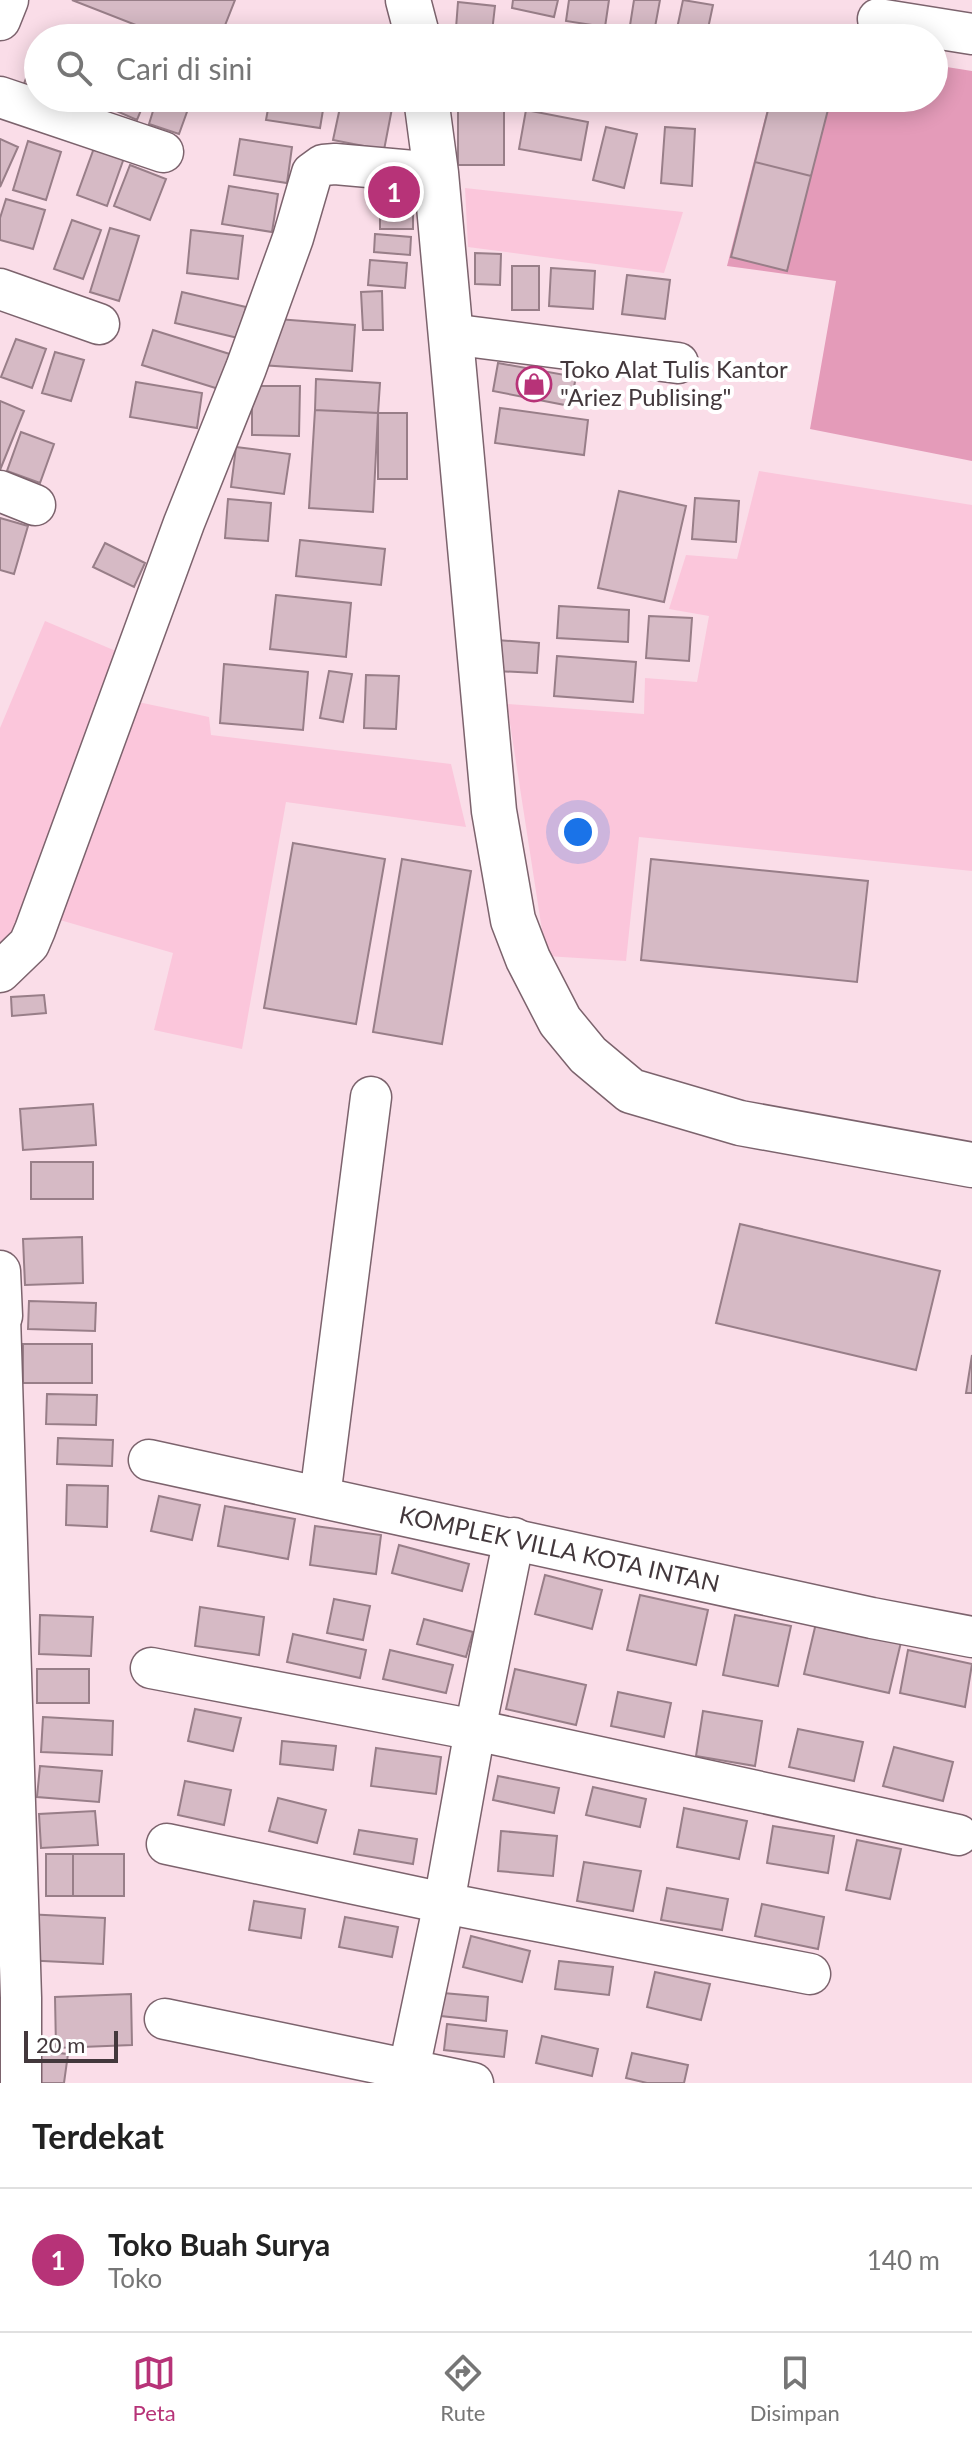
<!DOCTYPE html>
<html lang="id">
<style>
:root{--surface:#fff;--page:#f2f2f2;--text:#222;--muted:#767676;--line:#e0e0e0;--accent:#b73378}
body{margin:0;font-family:Lato,sans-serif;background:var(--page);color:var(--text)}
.scale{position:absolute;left:24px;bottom:20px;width:94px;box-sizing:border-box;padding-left:8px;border:4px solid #43383c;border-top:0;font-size:22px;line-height:28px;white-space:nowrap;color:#43383c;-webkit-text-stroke:6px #fff;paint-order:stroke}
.you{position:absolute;left:578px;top:832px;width:28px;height:28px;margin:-20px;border:6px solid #fff;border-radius:50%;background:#1a73e8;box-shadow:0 0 0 12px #1a73e833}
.badge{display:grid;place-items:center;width:52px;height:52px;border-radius:50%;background:var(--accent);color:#fff;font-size:26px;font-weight:700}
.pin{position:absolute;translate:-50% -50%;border:4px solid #fff;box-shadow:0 2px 8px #0006}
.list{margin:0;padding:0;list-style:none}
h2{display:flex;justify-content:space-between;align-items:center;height:104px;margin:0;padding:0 32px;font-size:34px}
h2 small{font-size:26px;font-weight:400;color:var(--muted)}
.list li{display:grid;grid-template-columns:52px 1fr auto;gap:24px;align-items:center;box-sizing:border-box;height:144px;padding:0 32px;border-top:2px solid var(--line)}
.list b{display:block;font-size:30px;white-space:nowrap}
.list p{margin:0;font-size:26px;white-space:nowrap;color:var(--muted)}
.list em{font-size:26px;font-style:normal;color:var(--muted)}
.icon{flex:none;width:44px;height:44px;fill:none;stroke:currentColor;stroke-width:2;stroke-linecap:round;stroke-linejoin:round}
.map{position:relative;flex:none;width:972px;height:2083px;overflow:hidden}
.search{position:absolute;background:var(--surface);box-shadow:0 4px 20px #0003;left:24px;right:24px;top:24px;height:88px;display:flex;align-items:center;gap:20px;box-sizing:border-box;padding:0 28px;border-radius:44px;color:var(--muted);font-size:30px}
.sheet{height:248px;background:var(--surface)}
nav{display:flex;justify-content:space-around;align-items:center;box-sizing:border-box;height:112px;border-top:2px solid var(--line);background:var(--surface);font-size:22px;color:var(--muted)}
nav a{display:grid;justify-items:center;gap:4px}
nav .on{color:var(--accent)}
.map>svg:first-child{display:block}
</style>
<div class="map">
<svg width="972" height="2083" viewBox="0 0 972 2083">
<rect width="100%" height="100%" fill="#fadde8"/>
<!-- green -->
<path fill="#fbc6db" d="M465 188 683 212 664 273 468 247Z
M759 471 972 505V871L639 837 626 961 546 956 507 704 644 714 645 678 697 682 709 616 669 609 686 555 737 559Z
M45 621 130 657 32 931 0 954V728Z
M138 702 209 717 211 735 451 764 466 827 286 802 242 1049 154 1030 173 953 60 920Z"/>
<!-- water -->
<path fill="#e49bb9" d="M934 65 972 71V461L810 429 836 281 727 266 770 98H934Z"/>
<!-- building -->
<path fill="#d6bac5" stroke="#987e88" stroke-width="2" d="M72 0H235L220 38H169Z
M513 0H558L554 17 512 8Z
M569 0H609L605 27 566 21Z
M634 0H660L653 38H628Z
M683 0 713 5 706 38H675Z
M458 2 495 6 492 32 456 28Z
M549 32 592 38H548Z
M38 46V94L22 89Z
M119 98H146L137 120 114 110Z
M157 98H192L179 134 149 124Z
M270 98H325L320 128 266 120Z
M342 98H394L384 150 333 140Z
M555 98H608L607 105Z
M771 98H831L811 176 755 162Z
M458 108H504V165H458Z
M526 110 588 122 581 160 519 149Z
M606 127 637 134 624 188 593 180Z
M665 127 695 129 692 186 661 183Z
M0 139 18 147 0 187Z
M240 139 292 147 287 183 234 175Z
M28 141 61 152 46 200 13 190Z
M94 148 124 158 107 206 77 195Z
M755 162 811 176 787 271 731 257Z
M130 165 166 179 150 220 114 206Z
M376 181H412V203L377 204Z
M229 186 278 194 272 232 222 224Z
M6 199 45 210 33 249 0 240V218Z
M380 215H413V229H380Z
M72 220 101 230 83 279 54 269Z
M110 228 139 236 119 301 90 292Z
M191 230 243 236 238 279 187 273Z
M375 234 411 237 410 255 374 252Z
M475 253 501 254 500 285 475 284Z
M370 260 407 263 405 288 368 285Z
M512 266H539V310H512Z
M551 268 595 271 593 309 549 306Z
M627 275 670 280 665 319 622 314Z
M382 291 383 330H363L361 292Z
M182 292 246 307 238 338 175 323Z
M264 318 355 325 352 371 260 365Z
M153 330 236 356 225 391 142 365Z
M16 339 46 349 32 388 1 377Z
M55 352 84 360 71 401 42 393Z
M498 363 576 377 570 406 493 391Z
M316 379 380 383 378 413 315 410Z
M136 382 202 393 197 428 130 417Z
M252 386H300L299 436 252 435Z
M0 401 24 411 0 470Z
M500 408 588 420 584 455 495 443Z
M315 410 378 413 373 512 309 508Z
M378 413H407V479H378Z
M21 432 54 444 40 483 7 471Z
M236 447 290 454 284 494 231 487Z
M619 491 686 506 664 602 598 588Z
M695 498 739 501 736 542 692 539Z
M228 499 271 503 268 541 225 538Z
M0 518 28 526 14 574 0 570Z
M300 540 385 549 381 585 296 576Z
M105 543 145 563 134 587 93 567Z
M276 595 351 603 346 657 270 649Z
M559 606 629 610 628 642 557 638Z
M649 616 692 618 689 661 646 658Z
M496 640 539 643 537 673 495 671Z
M557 656 636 662 633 702 554 696Z
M224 664 308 672 303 730 220 723Z
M329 671 352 674 343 722 320 718Z
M366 675 399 676 396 729 364 728Z
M293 843 385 859 356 1024 264 1008Z
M402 859 471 871 442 1044 373 1032Z
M651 859 868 881 857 982 641 960Z
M44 995 46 1013 12 1016 11 997Z
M93 1104 96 1145 23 1150 20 1109Z
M31 1162H93V1199H31Z
M740 1224 940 1271 916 1370 716 1323Z
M82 1237 83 1283 25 1285 23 1239Z
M29 1301 96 1303 95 1331 28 1329Z
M23 1344H92V1383H23Z
M972 1355V1393H966Z
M47 1394 97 1395 96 1425 46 1424Z
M58 1438 113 1440 112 1466 57 1464Z
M67 1485 108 1486 107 1527 66 1525Z
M159 1496 200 1505 192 1540 151 1531Z
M225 1506 295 1519 288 1559 218 1546Z
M315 1526 381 1535 376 1574 310 1565Z
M399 1545 469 1564 462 1591 392 1573Z
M545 1575 602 1590 592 1629 535 1614Z
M640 1595 708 1610 696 1665 627 1650Z
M334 1599 370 1606 363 1640 327 1633Z
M200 1607 264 1617 259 1655 195 1646Z
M40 1615 93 1617 91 1656 39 1654Z
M735 1615 791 1626 778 1686 723 1675Z
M424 1619 473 1632 466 1657 417 1644Z
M816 1623 901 1642 889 1693 804 1674Z
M293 1634 366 1650 360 1678 287 1662Z
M390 1650 453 1665 446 1693 383 1679Z
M908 1650 972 1664 965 1707 900 1693Z
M37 1669H89V1703H37Z
M515 1669 586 1685 576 1725 506 1709Z
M618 1692 671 1703 664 1737 611 1726Z
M195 1709 241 1718 233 1751 188 1741Z
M703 1711 762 1721 755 1766 696 1756Z
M43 1717 113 1721 112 1755 41 1752Z
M798 1729 863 1742 854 1781 789 1767Z
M282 1741 336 1746 333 1770 280 1764Z
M894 1747 953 1762 943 1801 883 1786Z
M376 1748 441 1757 436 1794 371 1786Z
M40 1766 102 1771 99 1802 37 1797Z
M498 1776 559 1788 554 1813 493 1800Z
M185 1781 231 1790 224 1825 178 1815Z
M593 1787 646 1799 640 1827 586 1815Z
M278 1798 326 1810 317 1843 269 1831Z
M684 1808 747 1821 739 1859 677 1847Z
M95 1811 98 1845 41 1848 39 1814Z
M773 1826 834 1836 828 1873 767 1863Z
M359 1830 417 1839 413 1864 354 1854Z
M501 1831 557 1836 553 1876 498 1871Z
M857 1840 901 1849 890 1899 846 1890Z
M46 1854H73V1896H46Z
M73 1854H124V1896H73Z
M584 1862 641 1871 633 1911 577 1901Z
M667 1888 728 1899 722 1930 661 1920Z
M254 1901 305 1909 301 1938 249 1930Z
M762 1904 824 1917 818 1949 755 1936Z
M25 1914 105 1918 103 1964 23 1960Z
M345 1917 398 1927 392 1957 339 1947Z
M471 1936 530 1951 522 1982 463 1967Z
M559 1961 613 1967 609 1995 555 1989Z
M655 1972 710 1984 701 2020 647 2007Z
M443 1993 488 1997 486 2021 441 2016Z
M131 1994 132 2045 56 2048 55 1997Z
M447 2024 507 2031 504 2057 444 2050Z
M542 2036 598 2049 592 2076 536 2063Z
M28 2050 68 2054 64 2083H24Z
M632 2053 688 2065 684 2083H647L626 2078Z"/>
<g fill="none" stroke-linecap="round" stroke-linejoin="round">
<!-- minor casing -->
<g stroke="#7c636d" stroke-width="43">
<g id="minor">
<path d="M878 19 972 34"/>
<path d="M0 20 8 0"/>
<path d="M0 97 163 152"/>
<path d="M0 289 99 324"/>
<path d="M450 334 678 363"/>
<path d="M0 491 35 505"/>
<path d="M0 972 29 944 35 930 184 523 246 368 293 238 312 173 323 165 335 164 436 173"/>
<path d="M0 1271 2 1316"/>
<path d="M0 1316 21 1998V2083"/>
<path id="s1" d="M149 1460 872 1618 972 1637"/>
<path d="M320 1497 371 1097"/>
<path d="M151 1668 475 1730 958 1835"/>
<path d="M167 1844 444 1903 810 1974"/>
<path d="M165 2019 473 2083"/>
<path d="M406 2083 444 1903 475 1730 514 1538"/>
</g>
</g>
<!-- major casing -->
<g stroke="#7c636d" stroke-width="47">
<path id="major" d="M408 0 418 38
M426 98 436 173 494 811 513 920 528 959 560 1021 588 1055 631 1091 740 1123 972 1165"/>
</g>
<!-- minor -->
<use href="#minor" stroke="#fff" stroke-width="40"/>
<!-- major -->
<use href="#major" stroke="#fff" stroke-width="44"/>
</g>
<!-- icons -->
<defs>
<g id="shop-ring" transform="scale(1.8)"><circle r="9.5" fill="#fff" stroke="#b73378" stroke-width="1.5"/><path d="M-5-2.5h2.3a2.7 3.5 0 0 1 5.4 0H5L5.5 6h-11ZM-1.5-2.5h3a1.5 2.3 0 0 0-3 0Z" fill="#b73378"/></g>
</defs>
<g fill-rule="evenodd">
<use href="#shop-ring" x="534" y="384"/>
</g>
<g text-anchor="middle" stroke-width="8" stroke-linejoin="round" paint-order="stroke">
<!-- poi labels -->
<g font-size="24" fill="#43383c" stroke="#fff" text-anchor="start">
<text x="560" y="378">Toko Alat Tulis Kantor<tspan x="560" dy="28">"Ariez Publising"</tspan></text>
</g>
<!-- street labels -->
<g font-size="24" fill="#43383c" stroke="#fff">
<text dy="8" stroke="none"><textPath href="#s1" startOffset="420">KOMPLEK VILLA KOTA INTAN</textPath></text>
</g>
</g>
</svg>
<div class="scale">20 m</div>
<div class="you"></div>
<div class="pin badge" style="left:394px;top:192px">1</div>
<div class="search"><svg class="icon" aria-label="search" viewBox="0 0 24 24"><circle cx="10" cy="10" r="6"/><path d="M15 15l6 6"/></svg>Cari di sini</div>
</div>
<section class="sheet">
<h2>Terdekat<small></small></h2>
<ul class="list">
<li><span class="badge">1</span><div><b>Toko Buah Surya</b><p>Toko</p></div><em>140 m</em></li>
</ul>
</section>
<nav>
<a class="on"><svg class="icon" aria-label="map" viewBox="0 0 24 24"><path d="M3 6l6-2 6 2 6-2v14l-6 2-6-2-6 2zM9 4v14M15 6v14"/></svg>Peta</a>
<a><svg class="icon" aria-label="directions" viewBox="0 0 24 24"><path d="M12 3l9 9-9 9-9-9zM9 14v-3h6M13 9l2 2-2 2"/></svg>Rute</a>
<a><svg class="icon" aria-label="saved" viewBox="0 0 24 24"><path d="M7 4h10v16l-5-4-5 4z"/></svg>Disimpan</a>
</nav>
